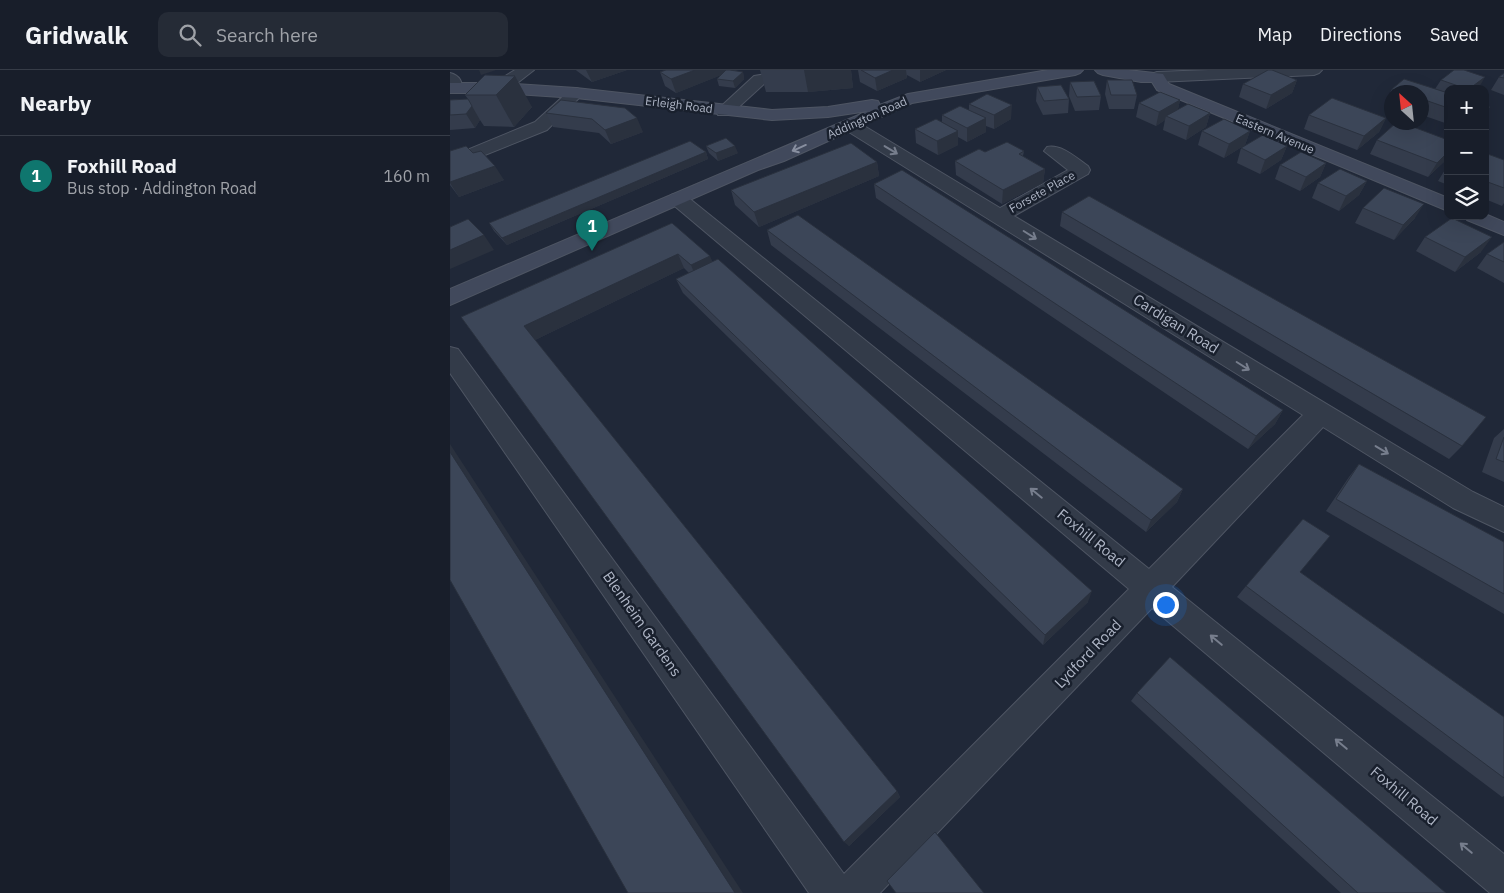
<!DOCTYPE html>
<meta charset="utf-8">
<style>
:root{--surface:#181e2a;--page:#252b36;--text:#f1f3f6;--muted:#9fa2a8;--line:#363c47;--accent:#0f766e}
body{margin:0;font-family:"IBM Plex Sans",sans-serif;background:var(--page);color:var(--text)}
.controls{position:absolute;right:15px;top:15px;display:grid;overflow:hidden;border-radius:10px;box-shadow:0 5px 20px #0002}
.controls button{width:45px;height:45px;display:grid;place-items:center;padding:0;border:0;border-bottom:1px solid var(--line);background:var(--surface);color:var(--text);font:25px sans-serif}
.compass{position:absolute;left:934px;top:15px;width:45px;height:45px;border-radius:50%;background:var(--surface);box-shadow:0 5px 20px #0002;rotate:333deg}
.you{position:absolute;left:715px;top:534px;width:18px;height:18px;margin:-12px;border:4px solid #fff;border-radius:50%;background:#1a73e8;box-shadow:0 0 0 8px #1a73e833}
.badge{display:grid;place-items:center;width:32px;height:32px;border-radius:50%;background:var(--accent);color:#fff;font-size:16px;font-weight:700}
.pin{position:absolute;translate:-50% -41px;filter:drop-shadow(0 1px 2px #0008)}
.pin::after{content:'';position:absolute;top:26px;width:18px;height:15px;background:inherit;clip-path:polygon(0 0,100% 0,50% 100%)}
.list{margin:0;padding:0;list-style:none}
h2{display:flex;justify-content:space-between;align-items:center;height:65px;margin:0;padding:0 20px;font-size:21px}
h2 small{font-size:16px;font-weight:400;color:var(--muted)}
.list li{display:grid;grid-template-columns:32px 1fr auto;gap:15px;align-items:center;box-sizing:border-box;height:80px;padding:0 20px;border-top:1px solid var(--line)}
.list b{display:block;font-size:19px;white-space:nowrap}
.list p{margin:0;font-size:16px;white-space:nowrap;color:var(--muted)}
.list em{font-size:16px;font-style:normal;color:var(--muted)}
.icon{flex:none;width:28px;height:28px;fill:none;stroke:currentColor;stroke-width:2;stroke-linecap:round;stroke-linejoin:round}
.map{position:relative;flex:none;width:1054px;height:823px;overflow:hidden}
header{display:flex;align-items:center;gap:30px;box-sizing:border-box;height:70px;padding:0 25px;background:var(--surface);border-bottom:1px solid var(--line)}
header strong{font-size:24px}
nav{display:flex;gap:28px;margin-inline-start:auto;font-size:18px}
.search{width:350px;height:45px;background:var(--page);display:flex;align-items:center;gap:12px;box-sizing:border-box;padding:0 18px;border-radius:10px;color:var(--muted);font-size:19px}
main{display:flex}
aside{flex:1;background:var(--surface)}
.map>svg:first-child{display:block}
</style>
<header>
<strong>Gridwalk</strong>
<div class="search"><svg class="icon" aria-label="search" viewBox="0 0 24 24"><circle cx="10" cy="10" r="6"/><path d="M15 15l6 6"/></svg>Search here</div>
<nav><a>Map</a><a>Directions</a><a>Saved</a></nav>
</header>
<main>
<aside>
<h2>Nearby<small></small></h2>
<ul class="list">
<li><span class="badge">1</span><div><b>Foxhill Road</b><p>Bus stop · Addington Road</p></div><em>160 m</em></li>
</ul>
</aside>
<div class="map">
<svg width="1054" height="823" viewBox="0 0 1054 823">
<rect width="100%" height="100%" fill="#202838"/>
<g fill="none" stroke-linecap="round" stroke-linejoin="round">
<!-- street casing -->
<g stroke="#4e5563" stroke-width="2">
<path id="street" d="M65 0H84L57 21H45L43 18 52 8Z
M341 0H382L379 3 374 5 315 13 280 45H268L266 41 304 6Z
M759 0H872L869 3 864 5 707 12 701 10 699 7 701 4 707 2Z
M0 3C9 5 15 13 9 21L0 22Z
M126 18 132 20 134 23 97 60 0 99V87L85 52 120 20Z
M400 50 406 51 550 138 618 100 594 81 597 77C612 74 626 88 638 96L640 100 638 104 564 146 1023 422 1054 437V462L1003 438 873 357 722 517 1054 784V823H1040L702 538 430 823H359L0 303V277L8 279 394 804 679 519 221 133 218 129 221 125 228 123 235 125 699 499 853 345 394 59 391 55 394 51Z"/>
</g>
<!-- secondary casing -->
<g stroke="#4e5563" stroke-width="2">
<path id="secondary" d="M598 0H633L630 3 625 5 462 33 334 91 308 100 0 235V219L418 41 378 47 322 50 126 28 51 23H0V13H51L126 18 322 40 378 37 422 30 428 31 430 35 458 24Z
M645 0H678L713 4 719 14 998 128V141L707 20 702 12H691L653 5 648 3Z
M1035 144 1054 152V165L1017 150 1014 146H1035Z"/>
</g>
<!-- street -->
<use href="#street" fill="#333b49" fill-rule="evenodd"/>
<!-- secondary -->
<use href="#secondary" fill="#41495c" fill-rule="evenodd"/>
</g>
<!-- wall -->
<path fill="#343c4c" d="M126 0H177L142 12 127 1Z
M216 0H284H283L293 2 294 9 285 18 269 16 267 9 271 5 226 23 215 16 210 2Z
M310 0H401L403 18 358 22H316Z
M408 0H496L470 12 457 5V8L427 21 410 12Z
M1054 3V25L1041 20 1049 7Z
M35 5 82 37 64 57 34 56 30 50 25 58 0 60V30L18 29 15 25Z
M657 10 687 25 684 39H659L655 24Z
M847 10 842 23 816 39 789 27 793 14Z
M991 10 1028 19H998V54L972 45V22H942V35L935 32 942 19H985Z
M620 12 651 26 649 40 625 41 619 26Z
M587 17 619 29 618 43 593 45 586 31Z
M111 30 193 62 161 74 149 63 103 57 96 43Z
M730 30 728 39 760 43 756 57 736 70 713 60 715 50 706 56 686 47 689 33Z
M519 34 561 49 544 59 536 56V62L517 72 508 67V75L488 85 466 73 465 59 492 52V45L519 40Z
M859 45 936 48 929 62 907 80 854 59Z
M752 61H800L795 75 774 88 748 75Z
M927 70H998V88L978 107 920 84Z
M256 76 288 83 268 91 259 83Z
M837 76 831 90 810 104 787 93 791 78Z
M0 81 23 83 54 110 9 127 0 115Z
M574 81 573 86 595 99 593 113 552 134 506 105 505 91 535 82Z
M256 82 258 89 57 175 44 161 39 153Z
M1035 83 1054 90V133L1052 136 1035 129Z
M427 92 429 106 309 157 285 135 281 120Z
M876 93 870 107 850 121 825 109 830 95Z
M998 95V115L988 111Z
M917 111 909 125 889 141 862 128 868 113Z
M424 114 833 340 825 354 798 379 426 128Z
M913 138 965 148 944 170 905 153Z
M612 142 1012 376 999 389 610 156Z
M222 153 263 192 638 532 593 575 233 223 226 209 239 203 234 198 85 270 447 721 450 727 399 776 11 247Z
M317 160 733 419 727 432 696 462 321 175Z
M975 167 1031 182 1005 202 966 181Z
M1054 172V213L1027 198 1037 184Z
M1054 359V412L1032 402 1044 368Z
M909 394 1054 472V544L876 441 899 407Z
M850 502 1054 647V726L1052 727 787 527 796 516Z
M687 623 996 823H891L681 631Z"/>
<!-- shaded-wall -->
<path fill="#2a313e" d="M29 0H46L31 5Z
M136 0H177L142 12Z
M245 0H284L226 23 221 9Z
M354 0H401L403 18 358 22Z
M443 0H456L457 8 427 21 425 8Z
M470 0H496L470 12Z
M293 2 294 9 285 18 283 11Z
M65 6 82 37 64 57 46 25Z
M1035 7 1028 19H1019Z
M847 10 842 23 816 39 821 25Z
M730 30 727 44 716 46 715 50 706 56 709 42Z
M562 35 561 49 544 59V45Z
M22 36 30 50 25 58 16 44Z
M760 43 756 57 736 70 739 56Z
M187 48 193 62 161 74 155 60Z
M536 48V62L517 72V58Z
M936 48 929 62 907 80 914 66Z
M508 61V75L488 85 487 71Z
M800 61 795 75 774 88 779 74Z
M285 76 288 83 268 91 266 83Z
M837 76 831 90 810 104 815 90Z
M256 82 258 89 57 175 52 168Z
M998 82V88L978 107 987 93Z
M427 92 429 106 309 157 304 142Z
M876 93 870 107 850 121 856 107Z
M45 96 54 110 9 127 0 113V112Z
M595 99 593 113 552 134 553 120Z
M917 111 909 125 889 141 896 126Z
M974 134 965 148 944 170 953 155Z
M34 165 44 180 0 199V180Z
M1042 167 1031 182 1005 202 1015 187Z
M228 184 234 198 85 270 74 256Z
M260 186 266 200 247 210 241 195Z
M833 340 825 354 798 379 806 366Z
M0 374 293 823H285L0 382Z
M733 419 727 432 696 462 701 450Z
M642 521 638 532 593 575 595 565Z
M447 721 450 727 399 776 394 772Z"/>
<!-- building -->
<path fill="#3c4658" stroke="#2a313e" d="M216 0H245L221 9 210 2Z
M276 0H280L293 2 283 11 267 9Z
M411 0H443L425 8Z
M818 0H822L847 10 821 25 793 14Z
M1004 0H1014L1035 7 1019 19H1017L991 10Z
M1054 3V8L1049 7Z
M35 5 65 6 46 25H15Z
M954 9 998 23V38L972 29V22H953L942 19Z
M657 10H682L687 25H661Z
M644 11 651 26 627 27 620 12Z
M611 15 619 29 594 31 587 17Z
M710 22 730 30 709 42 689 33Z
M537 24 562 35 544 45 519 34Z
M882 28 936 48 914 66 859 45Z
M18 29 22 36 16 44 0 45V30Z
M111 30 175 38 187 48 155 60 142 49 96 43Z
M738 34 760 43 739 56 716 46Z
M510 36 536 48 517 58 492 45Z
M1035 36 1040 37 1035 41Z
M486 49 508 61 487 71 465 59Z
M774 49 800 61 779 74 752 61Z
M947 52H950L998 70V82L987 93 927 70Z
M813 65 837 76 815 90 791 78Z
M276 68 285 76 266 83 256 76Z
M240 71 256 82 52 168 39 153Z
M557 72 574 81 569 84 595 99 553 120 505 91 529 79 535 82Z
M401 73 427 92 304 142 281 120Z
M16 76 23 83 31 81 45 96 0 112V81Z
M851 82 876 93 856 107 830 95Z
M1035 83 1054 90V118L1035 111Z
M890 99 917 111 896 126 868 113Z
M452 100 833 340 806 366 424 114Z
M934 118 974 134 953 155 913 138Z
M639 126 1036 347 1012 376 612 142Z
M348 145 733 419 701 450 317 160Z
M1002 148 1042 167 1015 187 975 167Z
M18 149 34 165 0 180V157Z
M222 153 260 186 241 195 228 184 74 256 447 721 394 772 11 247Z
M1054 172V192L1037 184Z
M268 189 642 521 595 565 226 209Z
M1054 367V392L1046 389Z
M0 382 285 823H178L0 510Z
M909 394 1054 472V524L886 429Z
M853 449 880 466 850 502 1054 647V708L796 516Z
M720 587 996 823H908L687 623Z
M485 762 534 823H446L437 811Z"/>
<!-- one-way arrows -->
<defs><path id="oneway-shaft" d="M-6 0H5M1.5-3L5.5 0L1.5 3" fill="none" stroke-width="1.6" stroke-linecap="round" stroke-linejoin="round" transform="scale(1.25)"/></defs>
<use stroke="#888fa0" href="#oneway-shaft" transform="translate(349 78) rotate(156)"/>
<g stroke="#777e8d">
<use href="#oneway-shaft" transform="translate(441 80) rotate(31)"/>
<use href="#oneway-shaft" transform="translate(580 165) rotate(32)"/>
<use href="#oneway-shaft" transform="translate(793 296) rotate(32)"/>
<use href="#oneway-shaft" transform="translate(932 380) rotate(31)"/>
<use href="#oneway-shaft" transform="translate(586 423) rotate(-141)"/>
<use href="#oneway-shaft" transform="translate(766 570) rotate(-140)"/>
<use href="#oneway-shaft" transform="translate(891 674) rotate(-140)"/>
<use href="#oneway-shaft" transform="translate(1016 778) rotate(-140)"/>
</g>
<g text-anchor="middle" stroke-width="5" stroke-linejoin="round" paint-order="stroke">
<!-- far-street labels -->
<g font-size="12" fill="#aeb5c5" stroke="#19202d">
<text transform="translate(229 35) rotate(7)" y="4">Erleigh Road</text>
<text transform="translate(417 48) rotate(-24)" y="4">Addington Road</text>
<text transform="translate(825 64) rotate(23)" y="4">Eastern Avenue</text>
<text transform="translate(592 122) rotate(-29)" y="4">Forsete Place</text>
</g>
<!-- street labels -->
<g font-size="15" fill="#aeb5c5" stroke="#19202d">
<text transform="translate(726 254) rotate(32)" y="5">Cardigan Road</text>
<text transform="translate(641 468) rotate(39)" y="5">Foxhill Road</text>
<text transform="translate(192 554) rotate(55)" y="5">Blenheim Gardens</text>
<text transform="translate(638 584) rotate(-46)" y="5">Lydford Road</text>
<text transform="translate(954 726) rotate(40)" y="5">Foxhill Road</text>
</g>
</g>
</svg>
<div class="controls">
<button>+</button>
<button>−</button>
<button><svg class="icon" aria-label="layers" viewBox="0 0 24 24"><path d="M12 4l9 5-9 5-9-5zM3 14l9 5 9-5"/></svg></button>
</div>
<svg class="compass" viewBox="-18 -18 36 36"><path d="M0-13l5 13h-10z" fill="#e53935"/><path d="M0 13l5-13h-10z" fill="#9fa2a8"/></svg>
<div class="you"></div>
<div class="pin badge" style="left:142px;top:181px">1</div>
</div>
</main>
